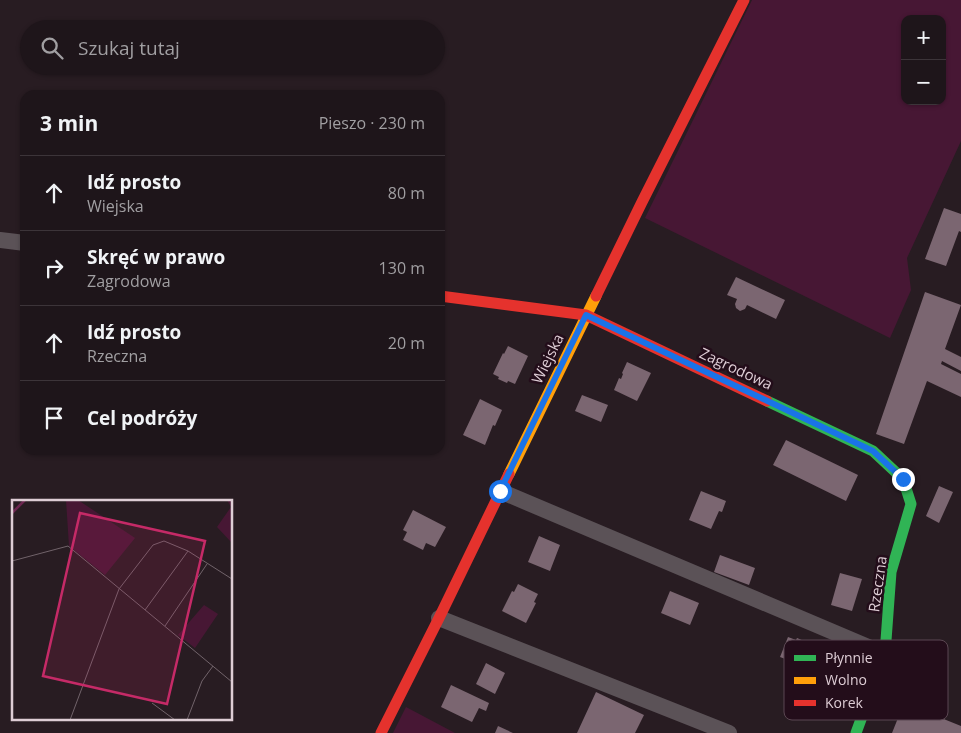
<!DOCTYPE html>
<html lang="pl">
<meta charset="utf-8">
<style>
:root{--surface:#1e151a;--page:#261e23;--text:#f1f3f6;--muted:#a19fa2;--line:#3c3439}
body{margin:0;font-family:"Open Sans",sans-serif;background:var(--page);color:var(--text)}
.controls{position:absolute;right:15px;top:15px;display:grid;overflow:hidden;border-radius:10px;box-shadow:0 1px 4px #0004}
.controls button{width:45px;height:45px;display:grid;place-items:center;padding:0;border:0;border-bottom:1px solid var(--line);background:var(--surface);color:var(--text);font:25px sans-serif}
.stop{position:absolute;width:15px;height:15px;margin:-11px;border:4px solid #1a73e8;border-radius:50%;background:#fff}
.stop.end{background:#1a73e8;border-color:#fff;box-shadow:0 1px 5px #0008}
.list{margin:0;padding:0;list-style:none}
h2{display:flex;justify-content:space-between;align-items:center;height:65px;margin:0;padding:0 20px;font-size:21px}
h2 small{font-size:16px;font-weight:400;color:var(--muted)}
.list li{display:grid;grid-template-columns:32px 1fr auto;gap:15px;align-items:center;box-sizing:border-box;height:75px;padding:0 20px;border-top:1px solid var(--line)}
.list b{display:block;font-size:19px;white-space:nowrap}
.list p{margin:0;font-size:16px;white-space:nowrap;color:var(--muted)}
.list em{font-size:16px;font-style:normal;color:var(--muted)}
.icon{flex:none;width:28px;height:28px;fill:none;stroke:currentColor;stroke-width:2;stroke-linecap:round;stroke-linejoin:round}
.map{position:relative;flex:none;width:961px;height:733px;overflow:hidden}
.search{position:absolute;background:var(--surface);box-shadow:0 1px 4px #0004;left:20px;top:20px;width:425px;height:55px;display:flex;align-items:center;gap:12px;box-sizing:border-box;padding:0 18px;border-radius:28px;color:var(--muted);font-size:19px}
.panel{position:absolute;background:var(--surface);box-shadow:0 1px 4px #0004;left:20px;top:90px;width:425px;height:365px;border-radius:15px}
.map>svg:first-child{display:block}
</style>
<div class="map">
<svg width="961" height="733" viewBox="0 0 961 733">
<rect width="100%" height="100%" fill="#281c22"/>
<!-- green -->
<path fill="#471734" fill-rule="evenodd" d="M752 0H961V141L907 258 911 290 890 338 645 218ZM905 19H942V101H905Z
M406 707 455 733H393Z"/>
<!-- building -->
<path fill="#7b6671" d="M944 208 961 214V232L959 231 946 266 925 259Z
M736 277 785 300 776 319 747 305 745 309 740 311 736 308 735 304 737 299 727 295Z
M925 292 961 305 945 349 961 357V371L942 361 941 364 961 374V397L927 381 904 444 876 434Z
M508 346 528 356 515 384 508 381 507 383 498 379 499 377 493 374 503 353 504 354Z
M627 362 651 373 637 401 614 390 619 378 621 379 623 374 622 373Z
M582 395 608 405 601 422 575 411Z
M480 399 502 410 495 426 493 425 485 445 463 435Z
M786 440 858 475 846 501 773 465Z
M939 486 953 492 939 523 926 516Z
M701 491 726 501 722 512 719 511 711 529 689 520Z
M413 510 446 527 435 547 426 543 423 550 403 540 407 532 403 530Z
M539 536 560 545 550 571 528 562Z
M720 555 755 568 749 585 714 572Z
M840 573 862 579 852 611 831 605Z
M518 584 538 594 534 602 536 603 526 623 502 611 512 591 514 592Z
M670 591 699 603 690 625 661 613Z
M788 637 796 640 797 638 830 652 821 676 787 662 788 660 780 657Z
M486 663 505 673 495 694 476 684Z
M451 685 489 703 486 711 479 708 472 722 441 707Z
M596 692 644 715 635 733H577Z
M904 703 961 726V733H892Z
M498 726 513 733H495Z"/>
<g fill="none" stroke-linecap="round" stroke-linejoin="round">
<!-- street -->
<path stroke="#5b5257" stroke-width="16" d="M0 240 25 243
M500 491 885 654
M439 618 729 733"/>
<!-- fast -->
<path stroke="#30b455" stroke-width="11" d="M767 401 873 451 903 479 911 504 891 572 885 654 856 733"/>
<!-- slow -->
<path stroke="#ff9f0a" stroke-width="11" d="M509 474 596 296"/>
<!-- jam -->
<path stroke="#e5322d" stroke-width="11" d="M440 296 586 315 767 401
M596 296 642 202 744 0
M381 733 439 618 509 474"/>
</g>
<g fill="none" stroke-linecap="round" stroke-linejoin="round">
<!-- route -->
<path stroke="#1a73e8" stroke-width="6" d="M500 491 586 315 873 451 903 479"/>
</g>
<g text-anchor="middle" stroke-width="5" stroke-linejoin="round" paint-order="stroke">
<!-- street labels -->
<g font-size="15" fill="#decdd5" stroke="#230d1a">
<text transform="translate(548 359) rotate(-64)" y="5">Wiejska</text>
<text transform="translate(736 369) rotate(25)" y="5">Zagrodowa</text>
<text transform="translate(878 584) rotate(-82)" y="5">Rzeczna</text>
</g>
</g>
<!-- overview -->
<g transform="translate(12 500)">
<rect width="220" height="220" fill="#281c22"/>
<path d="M54 0H66L123 38 93 75 57 46ZM215 0H220V43L205 27 219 7ZM192 105 206 114 183 148 166 135Z" fill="#471734"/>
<path fill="none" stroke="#6c2650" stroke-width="2.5" d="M0 13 13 0"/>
<path fill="none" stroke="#71636a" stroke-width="1" d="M0 61 56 46 220 182M133 110 176 51M153 126 195 64M140 203 163 220M58 220 107 89 141 45 152 41 176 51 220 79M175 220 190 181 201 166"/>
<path fill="#c52a67" fill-opacity="0.15" stroke="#c52a67" stroke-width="2.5" d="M68 13 193 41 155 204 31 176Z"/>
<rect width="220" height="220" fill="none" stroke="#decdd5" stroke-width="2.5"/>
</g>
<!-- legend -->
<rect x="784" y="640" width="164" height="80" rx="8" fill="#230d1a" stroke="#5b4752" stroke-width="1"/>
<rect x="794" y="655" width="22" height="6" fill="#30b455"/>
<rect x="794" y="677" width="22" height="7" fill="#ff9f0a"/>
<rect x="794" y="700" width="22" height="6" fill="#e5322d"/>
<g font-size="14" fill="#decdd5">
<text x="825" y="663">Płynnie</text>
<text x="825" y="685">Wolno</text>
<text x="825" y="708">Korek</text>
</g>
</svg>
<div class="controls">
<button>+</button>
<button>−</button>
</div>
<div class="stop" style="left:500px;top:491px"></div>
<div class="stop end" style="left:903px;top:479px"></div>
<div class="search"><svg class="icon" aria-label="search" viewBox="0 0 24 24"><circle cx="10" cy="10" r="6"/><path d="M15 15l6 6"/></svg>Szukaj tutaj</div>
<section class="panel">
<h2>3 min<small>Pieszo · 230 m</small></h2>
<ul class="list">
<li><svg class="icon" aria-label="ahead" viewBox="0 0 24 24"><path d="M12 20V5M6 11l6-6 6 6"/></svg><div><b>Idź prosto</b><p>Wiejska</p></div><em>80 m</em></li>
<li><svg class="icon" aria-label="right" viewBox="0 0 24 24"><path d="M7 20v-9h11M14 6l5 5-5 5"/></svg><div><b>Skręć w prawo</b><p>Zagrodowa</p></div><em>130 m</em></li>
<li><svg class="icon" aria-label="ahead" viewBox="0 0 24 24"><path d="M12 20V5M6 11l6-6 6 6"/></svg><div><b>Idź prosto</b><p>Rzeczna</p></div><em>20 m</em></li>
<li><svg class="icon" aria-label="arrive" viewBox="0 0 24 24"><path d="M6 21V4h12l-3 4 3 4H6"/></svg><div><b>Cel podróży</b></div></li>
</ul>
</section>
</div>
